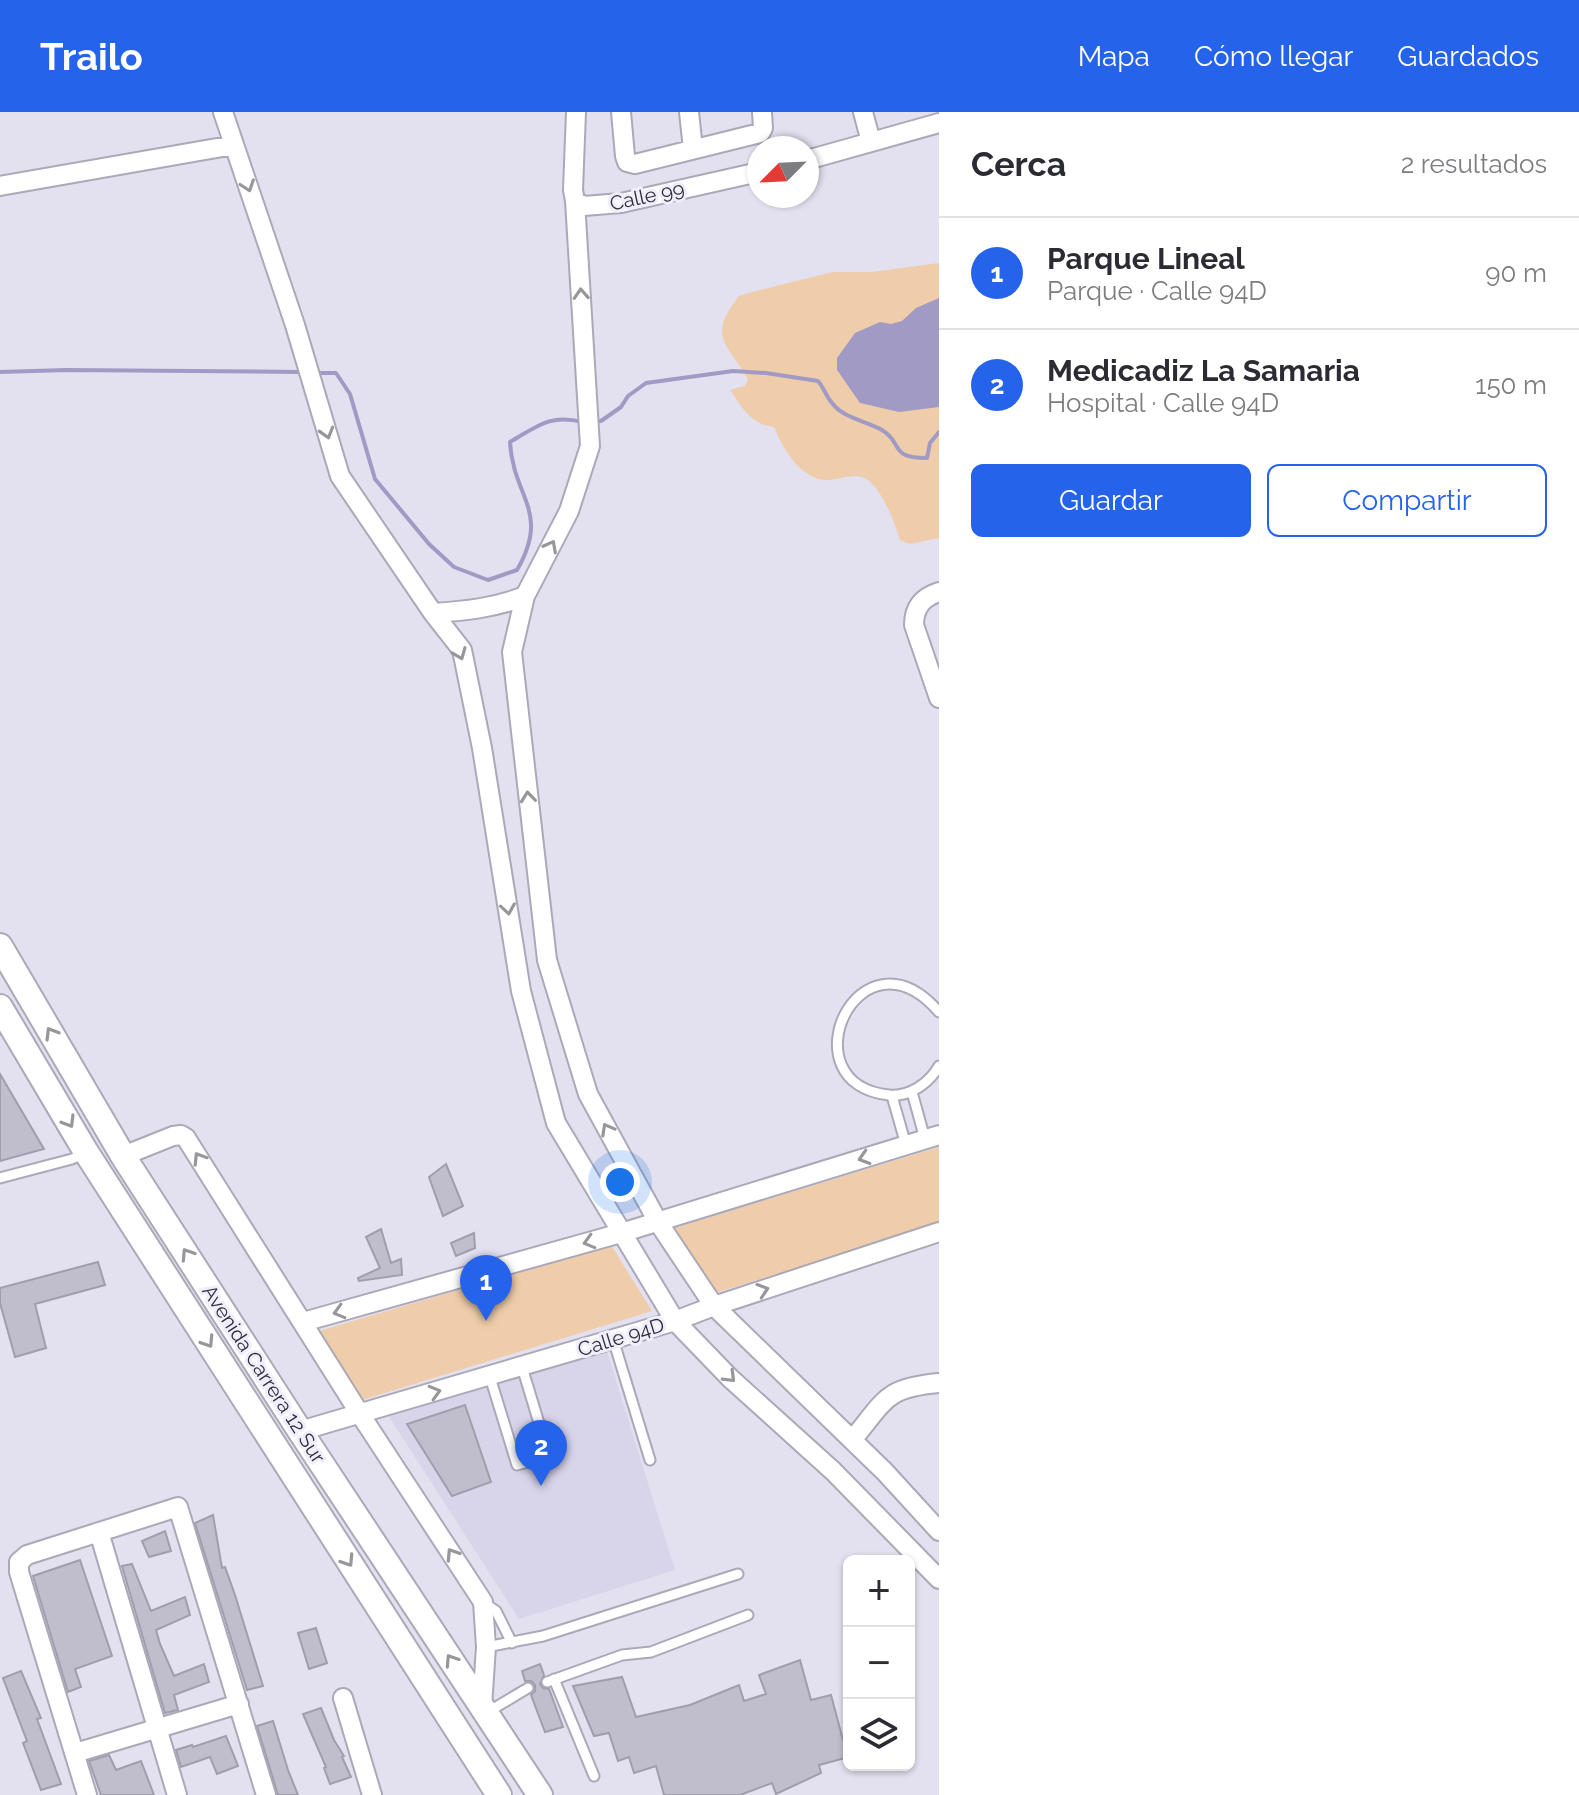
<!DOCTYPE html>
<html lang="es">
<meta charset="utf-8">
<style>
:root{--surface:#fff;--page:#f2f2f3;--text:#2b2b33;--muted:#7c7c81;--line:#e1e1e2;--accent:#2563eb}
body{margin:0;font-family:Raleway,sans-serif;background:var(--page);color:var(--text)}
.controls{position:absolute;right:24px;bottom:24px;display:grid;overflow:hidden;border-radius:12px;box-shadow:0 2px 6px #0004}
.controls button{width:72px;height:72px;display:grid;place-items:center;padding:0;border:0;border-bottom:2px solid var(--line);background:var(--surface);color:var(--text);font:40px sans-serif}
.compass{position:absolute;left:747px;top:24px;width:72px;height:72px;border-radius:50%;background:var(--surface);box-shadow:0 2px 6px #0004;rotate:246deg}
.you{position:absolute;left:620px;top:1070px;width:28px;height:28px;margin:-20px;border:6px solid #fff;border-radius:50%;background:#1a73e8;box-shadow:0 0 0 12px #1a73e833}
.badge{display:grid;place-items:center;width:52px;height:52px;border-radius:50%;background:var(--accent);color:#fff;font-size:26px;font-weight:700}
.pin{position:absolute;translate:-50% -66px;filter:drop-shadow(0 2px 4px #0008)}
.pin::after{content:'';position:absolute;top:42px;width:28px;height:24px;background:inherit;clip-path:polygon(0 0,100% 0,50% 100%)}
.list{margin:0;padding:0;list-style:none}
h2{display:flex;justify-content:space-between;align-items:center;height:104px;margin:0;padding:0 32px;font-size:34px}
h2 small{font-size:26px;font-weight:400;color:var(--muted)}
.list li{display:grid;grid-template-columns:52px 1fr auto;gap:24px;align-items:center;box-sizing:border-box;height:112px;padding:0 32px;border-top:2px solid var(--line)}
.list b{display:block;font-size:30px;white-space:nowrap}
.list p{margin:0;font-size:26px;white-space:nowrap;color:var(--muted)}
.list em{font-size:26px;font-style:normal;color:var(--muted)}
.actions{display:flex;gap:16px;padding:24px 32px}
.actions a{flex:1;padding:18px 0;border:2px solid var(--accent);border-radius:12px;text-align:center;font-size:28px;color:var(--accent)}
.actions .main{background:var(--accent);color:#fff}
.icon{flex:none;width:44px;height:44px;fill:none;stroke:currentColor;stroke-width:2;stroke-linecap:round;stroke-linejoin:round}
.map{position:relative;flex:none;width:939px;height:1683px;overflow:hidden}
header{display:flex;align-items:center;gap:48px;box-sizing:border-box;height:112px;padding:0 40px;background:var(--accent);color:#fff}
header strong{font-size:38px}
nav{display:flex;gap:44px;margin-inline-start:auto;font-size:28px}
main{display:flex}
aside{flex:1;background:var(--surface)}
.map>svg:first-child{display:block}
</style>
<header>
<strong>Trailo</strong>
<nav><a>Mapa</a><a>Cómo llegar</a><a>Guardados</a></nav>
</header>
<main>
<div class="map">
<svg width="939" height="1683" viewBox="0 0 939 1683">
<rect width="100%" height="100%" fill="#e3e0ef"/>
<!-- built -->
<path fill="#d8d5eb" d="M607 1239 675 1458 519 1507 386 1300Z"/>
<!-- green -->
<path fill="#efcdaa" d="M939 151V426L910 432 900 428C895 412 880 370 862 365 853 362 840 367 830 368 802 370 783 337 774 315 751 313 742 295 730 278L745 274 748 267C726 230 707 225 739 184L752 180 833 160H872Z
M939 1035V1112L715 1181 674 1116Z
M611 1133 652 1199 362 1288 319 1219Z"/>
<!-- water -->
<path fill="#a19ac4" d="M939 186V295L899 300 860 291 837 258V246L855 221 880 210 891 212 902 209 916 196Z"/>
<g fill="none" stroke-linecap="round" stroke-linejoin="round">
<!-- stream -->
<path stroke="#a19ac4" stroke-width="4" d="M0 260 66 258 300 260
M318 261H336L350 282 375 367 429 432 454 455 488 468 517 458C551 399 513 386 510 330 538 314 549 302 583 310
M596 310 601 309 621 295 628 284 646 271 733 259 766 261 818 269C824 276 826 284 832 291 843 306 866 309 882 318 904 331 888 346 927 346L930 331 939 320"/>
</g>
<!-- building -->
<path fill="#c0becd" stroke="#a09eac" stroke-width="2" d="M0 962 44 1037 0 1049Z
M446 1052 463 1094 443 1104 429 1065Z
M381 1117 391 1151 401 1147 402 1163 359 1169 358 1166 380 1156 366 1125Z
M474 1121 475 1136 456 1144 451 1131Z
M98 1150 105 1173 35 1192 46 1236 15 1245 0 1191V1176Z
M465 1293 491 1370 452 1384 407 1312Z
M213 1403 222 1456 225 1455 235 1483 263 1574 247 1578 195 1411Z
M165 1419 171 1439 149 1445 142 1429Z
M80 1448 112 1544 75 1557 81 1575 68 1580 33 1464Z
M132 1452 151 1499 185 1485 190 1503 156 1518 160 1532 174 1564 204 1552 209 1570 174 1583 178 1598 165 1601 122 1454Z
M316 1516 327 1551 309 1557 298 1521Z
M800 1548 811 1588 831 1583 843 1628 849 1626V1645L819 1653 821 1661 776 1682 772 1671 740 1683H664L656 1654 634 1661 629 1645 618 1649 609 1621 594 1624 573 1574 622 1565 636 1605 690 1593 739 1573 744 1589 766 1582 759 1563Z
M540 1552 544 1563 540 1572 543 1576 549 1577 563 1615 545 1620 531 1583 535 1579V1573L531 1569H525L522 1559Z
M21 1559 41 1606 37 1607 61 1672 41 1678 23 1631 27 1629 3 1566Z
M321 1596 334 1628 344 1644 342 1645 351 1665 330 1672 324 1656 326 1655 303 1602Z
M273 1609 288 1658 298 1683H278L257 1614Z
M226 1624 238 1654 217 1662 210 1645 181 1655 176 1638 192 1633 193 1635Z
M109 1643 116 1658 141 1649 154 1683H101L89 1649Z"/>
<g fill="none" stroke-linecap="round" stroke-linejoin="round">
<!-- lane casing -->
<g stroke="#aba9b8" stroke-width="13">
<path id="lane" d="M939 900C859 808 784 972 889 983 910 985 929 971 939 954
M912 980 925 1027
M892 984 906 1033
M0 1066 72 1047 85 1041
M613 1227 650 1348
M490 1265 517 1353 549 1344 522 1255
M483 1490 496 1499 512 1531
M486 1535 543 1524 738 1462
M554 1567 594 1664
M547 1570 622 1543 651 1540 748 1503
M486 1601 528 1576"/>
</g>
<!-- street casing -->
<g stroke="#aba9b8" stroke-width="22">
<path id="street" d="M223 0 295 213 340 364 433 501 462 538 482 636 521 879 556 1011 675 1209 730 1266 833 1359 939 1467
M576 0 573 78 575 89 584 94 621 91 759 60
M621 0 625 44 627 50 635 52 760 21 763 16 762 0
M689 0 693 37
M863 0 871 30
M807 48 939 11
M0 74 234 33
M575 89 590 334 569 399 525 484 512 540 547 848 588 982 658 1110 714 1194 885 1360 939 1419
M939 480C923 485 914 495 914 513L939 586
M433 501C465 499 494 496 525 484
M123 1044 173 1024 181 1023 186 1026 360 1302 483 1490 486 1535 482 1595
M303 1210 621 1121 939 1023
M300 1319 675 1209 714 1194 939 1120
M852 1328C886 1288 884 1276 939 1271
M99 1420 177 1683
M343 1586 372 1683
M75 1641 239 1592
M87 1683 19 1460V1450L27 1443 178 1395 266 1683"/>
</g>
<!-- secondary casing -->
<g stroke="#aba9b8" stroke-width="28">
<path id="secondary" d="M0 834 123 1044 300 1319 540 1683
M0 895 86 1040 499 1683"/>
</g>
<!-- lane -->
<use href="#lane" stroke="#fff" stroke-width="9"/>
<!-- street -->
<use href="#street" stroke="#fff" stroke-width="18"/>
<!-- secondary -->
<use href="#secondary" stroke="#fff" stroke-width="24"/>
</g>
<!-- one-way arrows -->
<defs><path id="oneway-chevron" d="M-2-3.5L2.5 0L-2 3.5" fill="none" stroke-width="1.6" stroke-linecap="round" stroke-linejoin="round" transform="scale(2)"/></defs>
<g stroke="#97969a">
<use href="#oneway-chevron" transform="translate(248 74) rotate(71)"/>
<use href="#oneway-chevron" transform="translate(581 182) rotate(-93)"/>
<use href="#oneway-chevron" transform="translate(327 321) rotate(74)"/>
<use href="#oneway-chevron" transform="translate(551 434) rotate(-62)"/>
<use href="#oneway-chevron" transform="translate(460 542) rotate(68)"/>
<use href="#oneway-chevron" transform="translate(528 685) rotate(-96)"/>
<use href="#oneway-chevron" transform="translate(508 797) rotate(81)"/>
<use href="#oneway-chevron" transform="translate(51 921) rotate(-121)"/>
<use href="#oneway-chevron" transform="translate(69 1010) rotate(59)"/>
<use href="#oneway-chevron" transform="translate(607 1017) rotate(-119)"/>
<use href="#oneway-chevron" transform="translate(199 1046) rotate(-122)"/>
<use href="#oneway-chevron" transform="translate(864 1046) rotate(163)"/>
<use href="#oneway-chevron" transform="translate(589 1130) rotate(164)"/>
<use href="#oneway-chevron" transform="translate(187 1142) rotate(-123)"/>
<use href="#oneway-chevron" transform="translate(763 1178) rotate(-18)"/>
<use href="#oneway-chevron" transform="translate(339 1200) rotate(164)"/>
<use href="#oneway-chevron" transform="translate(208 1230) rotate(57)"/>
<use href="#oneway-chevron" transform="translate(730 1265) rotate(45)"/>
<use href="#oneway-chevron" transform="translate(435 1280) rotate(-16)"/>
<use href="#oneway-chevron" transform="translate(452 1442) rotate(-123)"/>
<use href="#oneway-chevron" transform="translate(348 1449) rotate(57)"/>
<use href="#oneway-chevron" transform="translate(451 1548) rotate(-123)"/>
</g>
<g text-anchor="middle" stroke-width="6" stroke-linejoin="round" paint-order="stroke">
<!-- street labels -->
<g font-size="20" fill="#2f2e34" stroke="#f0eefd">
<text transform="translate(647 84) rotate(-12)" y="7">Calle 99</text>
<text transform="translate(621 1225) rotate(-17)" y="7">Calle 94D</text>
<text transform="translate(264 1262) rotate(57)" y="7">Avenida Carrera 12 Sur</text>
</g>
</g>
</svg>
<div class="controls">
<button>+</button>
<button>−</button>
<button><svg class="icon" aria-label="layers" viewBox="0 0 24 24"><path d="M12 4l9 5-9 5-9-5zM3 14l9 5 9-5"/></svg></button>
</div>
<svg class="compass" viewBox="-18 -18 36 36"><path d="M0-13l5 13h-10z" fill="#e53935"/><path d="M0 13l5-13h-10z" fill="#7c7c81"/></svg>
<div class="you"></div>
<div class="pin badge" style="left:486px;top:1209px">1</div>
<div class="pin badge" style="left:541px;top:1374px">2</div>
</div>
<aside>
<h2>Cerca<small>2 resultados</small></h2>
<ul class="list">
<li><span class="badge">1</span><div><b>Parque Lineal</b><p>Parque · Calle 94D</p></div><em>90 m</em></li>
<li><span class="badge">2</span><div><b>Medicadiz La Samaria</b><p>Hospital · Calle 94D</p></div><em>150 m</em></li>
</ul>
<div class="actions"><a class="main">Guardar</a><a>Compartir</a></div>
</aside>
</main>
